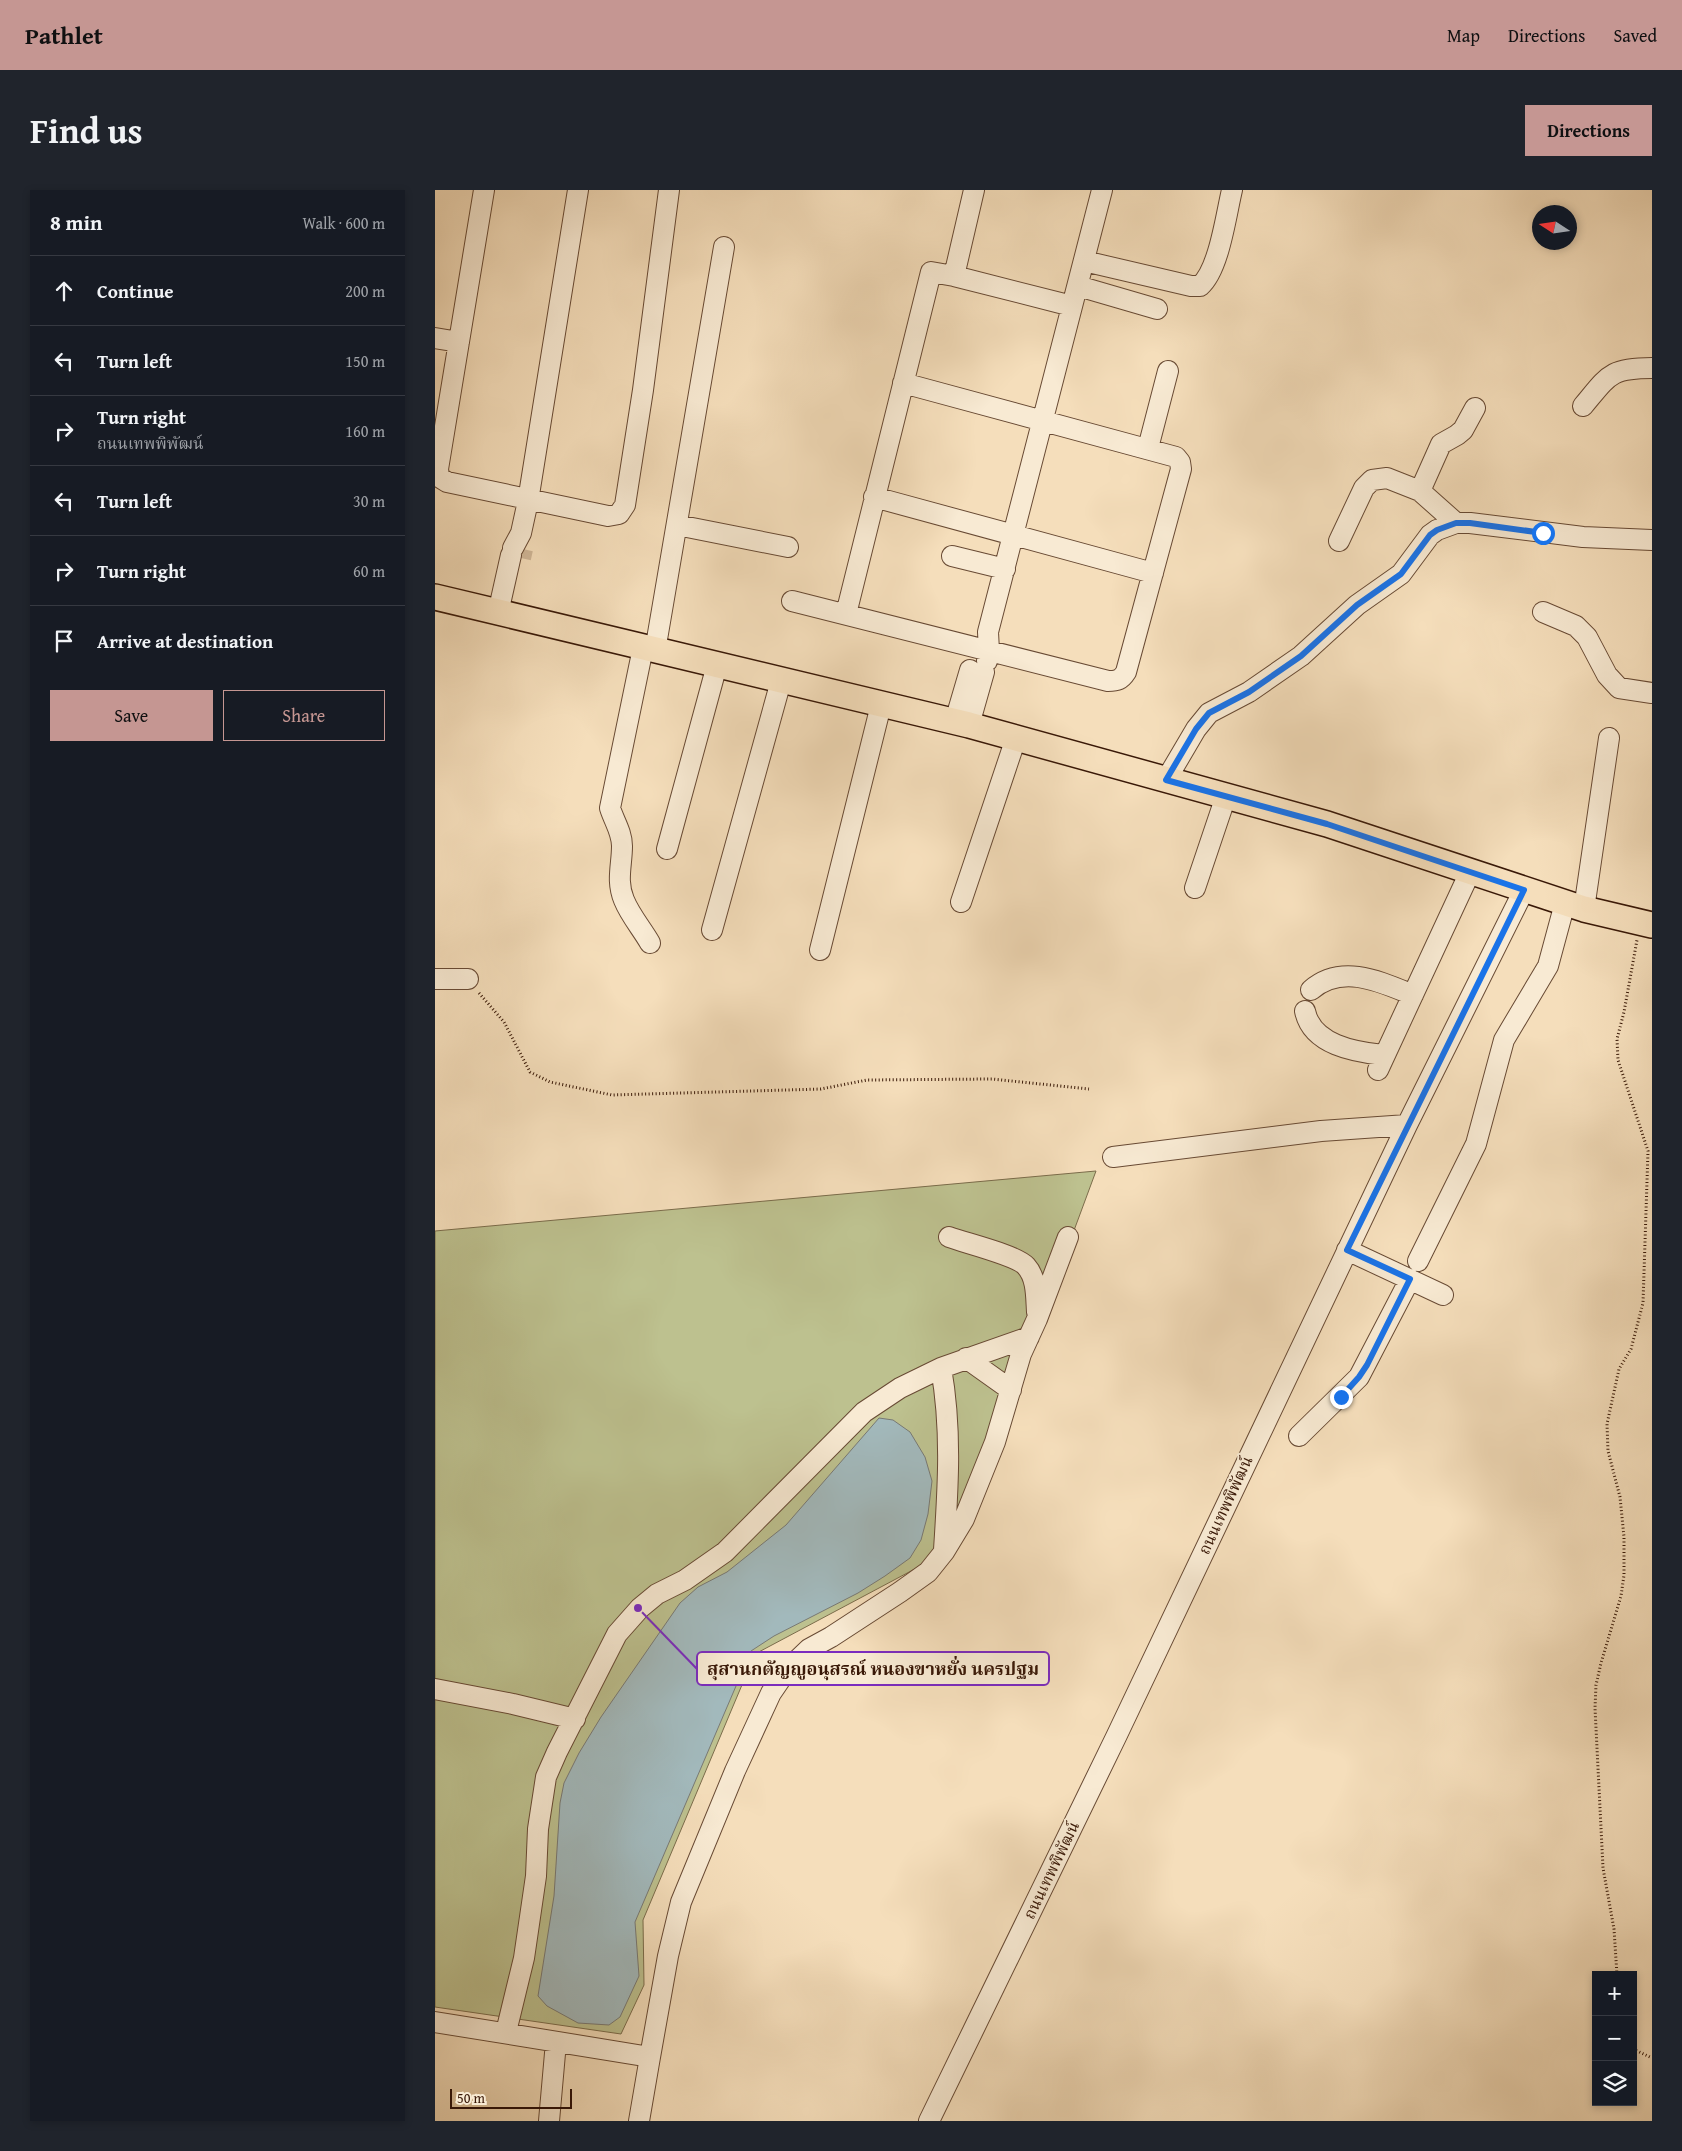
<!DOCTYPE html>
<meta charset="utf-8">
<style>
:root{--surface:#171b24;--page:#20242c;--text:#f1f3f6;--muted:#9ea1a6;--line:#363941;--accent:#c59692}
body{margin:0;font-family:"Gentium Book Plus","Noto Serif Thai",serif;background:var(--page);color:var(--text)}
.controls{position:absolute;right:15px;bottom:15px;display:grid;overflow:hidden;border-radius:0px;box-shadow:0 2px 8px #0003}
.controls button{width:45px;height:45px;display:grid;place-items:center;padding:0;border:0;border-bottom:1px solid var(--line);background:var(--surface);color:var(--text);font:25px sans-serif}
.compass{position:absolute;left:1097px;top:15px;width:45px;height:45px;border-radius:50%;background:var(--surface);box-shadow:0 2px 8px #0003;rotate:282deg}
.scale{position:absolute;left:15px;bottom:12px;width:122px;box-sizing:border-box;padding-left:5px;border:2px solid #391807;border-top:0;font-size:14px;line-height:18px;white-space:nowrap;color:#391807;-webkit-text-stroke:4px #f8ead3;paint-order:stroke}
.stop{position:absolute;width:15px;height:15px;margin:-11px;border:4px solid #1a73e8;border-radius:50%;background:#fff}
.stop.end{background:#1a73e8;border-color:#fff;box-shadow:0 1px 5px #0008}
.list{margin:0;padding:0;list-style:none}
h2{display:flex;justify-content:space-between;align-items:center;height:65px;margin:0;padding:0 20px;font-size:21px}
h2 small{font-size:16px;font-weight:400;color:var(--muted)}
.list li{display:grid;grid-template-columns:32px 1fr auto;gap:15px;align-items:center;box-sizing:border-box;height:70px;padding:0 20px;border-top:1px solid var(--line)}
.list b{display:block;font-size:19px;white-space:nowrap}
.list p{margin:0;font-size:16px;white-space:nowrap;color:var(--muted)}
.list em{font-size:16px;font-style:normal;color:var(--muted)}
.actions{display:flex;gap:10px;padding:15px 20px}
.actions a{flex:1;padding:11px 0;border:1px solid var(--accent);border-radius:0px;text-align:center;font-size:18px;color:var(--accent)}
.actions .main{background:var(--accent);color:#111}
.icon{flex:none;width:28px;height:28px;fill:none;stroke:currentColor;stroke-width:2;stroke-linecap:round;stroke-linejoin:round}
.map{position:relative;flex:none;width:1217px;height:1931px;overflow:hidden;border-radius:0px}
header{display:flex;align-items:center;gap:30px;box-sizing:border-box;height:70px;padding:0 25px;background:var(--accent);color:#111}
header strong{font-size:24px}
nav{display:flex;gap:28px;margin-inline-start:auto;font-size:18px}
.intro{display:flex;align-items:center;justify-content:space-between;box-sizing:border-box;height:120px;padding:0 30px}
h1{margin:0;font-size:35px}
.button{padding:12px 22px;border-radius:0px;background:var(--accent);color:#111;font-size:18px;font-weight:700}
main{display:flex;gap:30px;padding:0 30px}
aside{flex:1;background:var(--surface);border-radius:0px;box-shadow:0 2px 8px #0003}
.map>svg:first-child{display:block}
</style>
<header>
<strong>Pathlet</strong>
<nav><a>Map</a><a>Directions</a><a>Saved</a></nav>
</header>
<div class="intro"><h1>Find us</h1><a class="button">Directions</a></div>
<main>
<aside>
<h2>8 min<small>Walk · 600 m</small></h2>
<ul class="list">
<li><svg class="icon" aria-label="ahead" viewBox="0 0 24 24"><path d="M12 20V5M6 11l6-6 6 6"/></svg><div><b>Continue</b></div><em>200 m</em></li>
<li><svg class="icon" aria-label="left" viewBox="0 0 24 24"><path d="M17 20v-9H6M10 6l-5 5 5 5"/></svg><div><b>Turn left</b></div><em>150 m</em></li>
<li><svg class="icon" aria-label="right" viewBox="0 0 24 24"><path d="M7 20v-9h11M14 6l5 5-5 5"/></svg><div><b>Turn right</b><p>ถนนเทพพิพัฒน์</p></div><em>160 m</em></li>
<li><svg class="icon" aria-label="left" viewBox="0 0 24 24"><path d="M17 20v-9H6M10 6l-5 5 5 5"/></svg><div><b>Turn left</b></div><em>30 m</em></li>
<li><svg class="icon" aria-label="right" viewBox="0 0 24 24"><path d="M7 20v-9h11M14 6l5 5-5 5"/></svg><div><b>Turn right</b></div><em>60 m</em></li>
<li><svg class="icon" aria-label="arrive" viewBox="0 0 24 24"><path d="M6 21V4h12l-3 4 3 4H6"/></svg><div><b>Arrive at destination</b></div></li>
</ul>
<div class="actions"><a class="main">Save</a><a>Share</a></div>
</aside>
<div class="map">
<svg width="1217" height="1931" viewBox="0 0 1217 1931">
<rect width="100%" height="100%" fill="#f5debb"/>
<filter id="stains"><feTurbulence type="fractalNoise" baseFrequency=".004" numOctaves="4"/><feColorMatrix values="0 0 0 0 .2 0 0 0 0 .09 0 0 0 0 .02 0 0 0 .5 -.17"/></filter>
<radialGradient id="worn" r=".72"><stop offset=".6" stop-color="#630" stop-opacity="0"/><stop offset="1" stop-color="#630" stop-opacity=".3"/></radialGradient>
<!-- green -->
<path fill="#bdc18f" stroke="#7b6c4b" d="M661 981 557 1262 491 1373 320 1464 208 1730 209 1795 186 1844 0 1817V1041Z"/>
<!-- water -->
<path fill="#a2b9bc" stroke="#787974" d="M444 1228 458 1230 475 1242 490 1267 497 1291 493 1324 486 1350 475 1368 450 1386 423 1403 339 1446 316 1461 200 1732 204 1786 185 1827 174 1835 143 1833 112 1816 103 1806 119 1706 125 1613 129 1593 144 1563 166 1527 245 1413 263 1397 292 1382 351 1335Z"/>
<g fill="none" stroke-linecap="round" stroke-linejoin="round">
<!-- minor-tunnel -->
<path stroke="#cfb697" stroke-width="20" stroke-dasharray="20 10" stroke-linecap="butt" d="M86 368 88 359"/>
<!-- minor casing -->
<g stroke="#684a34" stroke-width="22">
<path id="minor" d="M49 0 3 279 4 287 12 292 173 326 184 324 190 315 208 200 234 0
M649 71 756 96H765C784 80 791 25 797 0
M519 86 539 0
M643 96 722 119
M0 148 24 152
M1148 216C1174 185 1175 178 1217 178
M713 258 733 181
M439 307 718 383
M1021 333 985 301 1006 254 1022 245 1028 240 1040 218
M242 335 353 357
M904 351 929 298 937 290 952 288 985 301
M78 358 86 343 93 311 143 0
M517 366 570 379
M357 411 673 491C682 491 686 490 691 482L746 279 745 272 741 267 468 193
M1108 422 1141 436 1152 447 1172 485 1184 498 1217 503
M63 423 76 365
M411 424 496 82 519 86 637 116
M208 458 175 618C179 631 187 642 187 656 187 675 181 691 189 710 195 725 207 739 215 753
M220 461 289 57
M552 471 554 461 553 442 667 0
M520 531 535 480
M534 535 549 482
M731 590 761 539 774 523 814 502 866 466 922 415 966 384 995 345 1002 340 1021 333H1035L1148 347 1217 350
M232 659 282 475
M760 698 791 606
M526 712 581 548
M1149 719 1174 548
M277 740 346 491
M385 760 446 515
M0 789H33
M876 800C907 773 946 792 978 805
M870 821C877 855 920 862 948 865
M943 880 1035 682
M678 967 886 941 972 935
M514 1047C530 1053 581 1065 591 1076 602 1088 601 1107 602 1122
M912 1060 1008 1105
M983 1071 1041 954 1069 850 1113 776 1130 713
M531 1168 576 1200
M506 1178C517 1239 513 1299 509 1360
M864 1246 924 1187 975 1089
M0 1499 78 1514 140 1529
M0 1832 215 1867 204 1931
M71 1842 89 1768 101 1686 103 1639 111 1587 122 1562 182 1444 205 1418 222 1404 250 1390 290 1362 429 1222 465 1198 506 1178 594 1147
M215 1867 233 1766 246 1712 300 1581 336 1503 351 1481 374 1459 396 1447 465 1402 493 1382 509 1362 529 1329 560 1252 586 1164 602 1129 633 1047
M114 1931 121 1852
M494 1931 681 1547 972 935 1089 700"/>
</g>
<!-- major casing -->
<g stroke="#391807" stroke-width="28">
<path id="major" d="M0 407 534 535 892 634 1149 719 1217 735"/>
</g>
<!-- path -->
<path stroke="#391807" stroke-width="3" stroke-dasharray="1 2.5" stroke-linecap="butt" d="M44 803 69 832 95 882 115 892 177 905 386 899 432 890 557 889 654 899
M1182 1785 1179 1739 1168 1678 1160 1518 1161 1495 1166 1473 1186 1406 1189 1385V1347L1185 1307 1173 1261 1172 1234 1184 1179 1196 1159 1208 1113 1213 961 1183 870 1182 849 1189 822 1202 750
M1198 1859 1217 1868"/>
<!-- minor -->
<use href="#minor" stroke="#f8ead3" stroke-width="20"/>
<!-- major -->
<use href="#major" stroke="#f5debb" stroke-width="25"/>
</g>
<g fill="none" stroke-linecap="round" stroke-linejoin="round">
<!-- route -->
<path stroke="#1a73e8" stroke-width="6" d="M906 1207 924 1187 932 1175 975 1089 912 1060 1089 700 892 634 731 590 761 539 774 523 814 502 866 466 922 415 966 384 995 345 1002 340 1021 333H1035L1108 343"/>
</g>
<g text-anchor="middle" stroke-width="4" stroke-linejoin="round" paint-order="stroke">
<!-- street labels -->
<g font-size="16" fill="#391807" stroke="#f8ead3">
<text transform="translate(790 1315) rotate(-65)" y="6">ถนนเทพพิพัฒน์</text>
<text transform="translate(616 1680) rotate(-64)" y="6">ถนนเทพพิพัฒน์</text>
</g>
</g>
<!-- callouts -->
<path fill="none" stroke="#7b2cbf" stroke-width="2" d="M203 1418L262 1479"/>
<circle fill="#7b2cbf" stroke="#f8ead3" stroke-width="2" cx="203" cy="1418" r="5"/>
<rect fill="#f8ead3" stroke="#7b2cbf" stroke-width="2" x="262" y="1462" width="352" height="33" rx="5"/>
<g font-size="18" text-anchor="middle" font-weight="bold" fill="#391807">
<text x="438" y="1485">สุสานกตัญญูอนุสรณ์ หนองขาหยั่ง นครปฐม</text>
</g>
<rect width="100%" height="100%" filter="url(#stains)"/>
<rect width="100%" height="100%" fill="url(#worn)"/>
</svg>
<div class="controls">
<button>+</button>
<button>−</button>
<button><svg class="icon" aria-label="layers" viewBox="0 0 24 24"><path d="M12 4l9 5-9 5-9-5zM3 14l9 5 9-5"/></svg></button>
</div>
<svg class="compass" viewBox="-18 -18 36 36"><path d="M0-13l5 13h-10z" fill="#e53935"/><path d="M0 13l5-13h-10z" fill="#9ea1a6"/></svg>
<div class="scale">50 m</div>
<div class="stop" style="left:1108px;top:343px"></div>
<div class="stop end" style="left:906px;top:1207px"></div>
</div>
</main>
